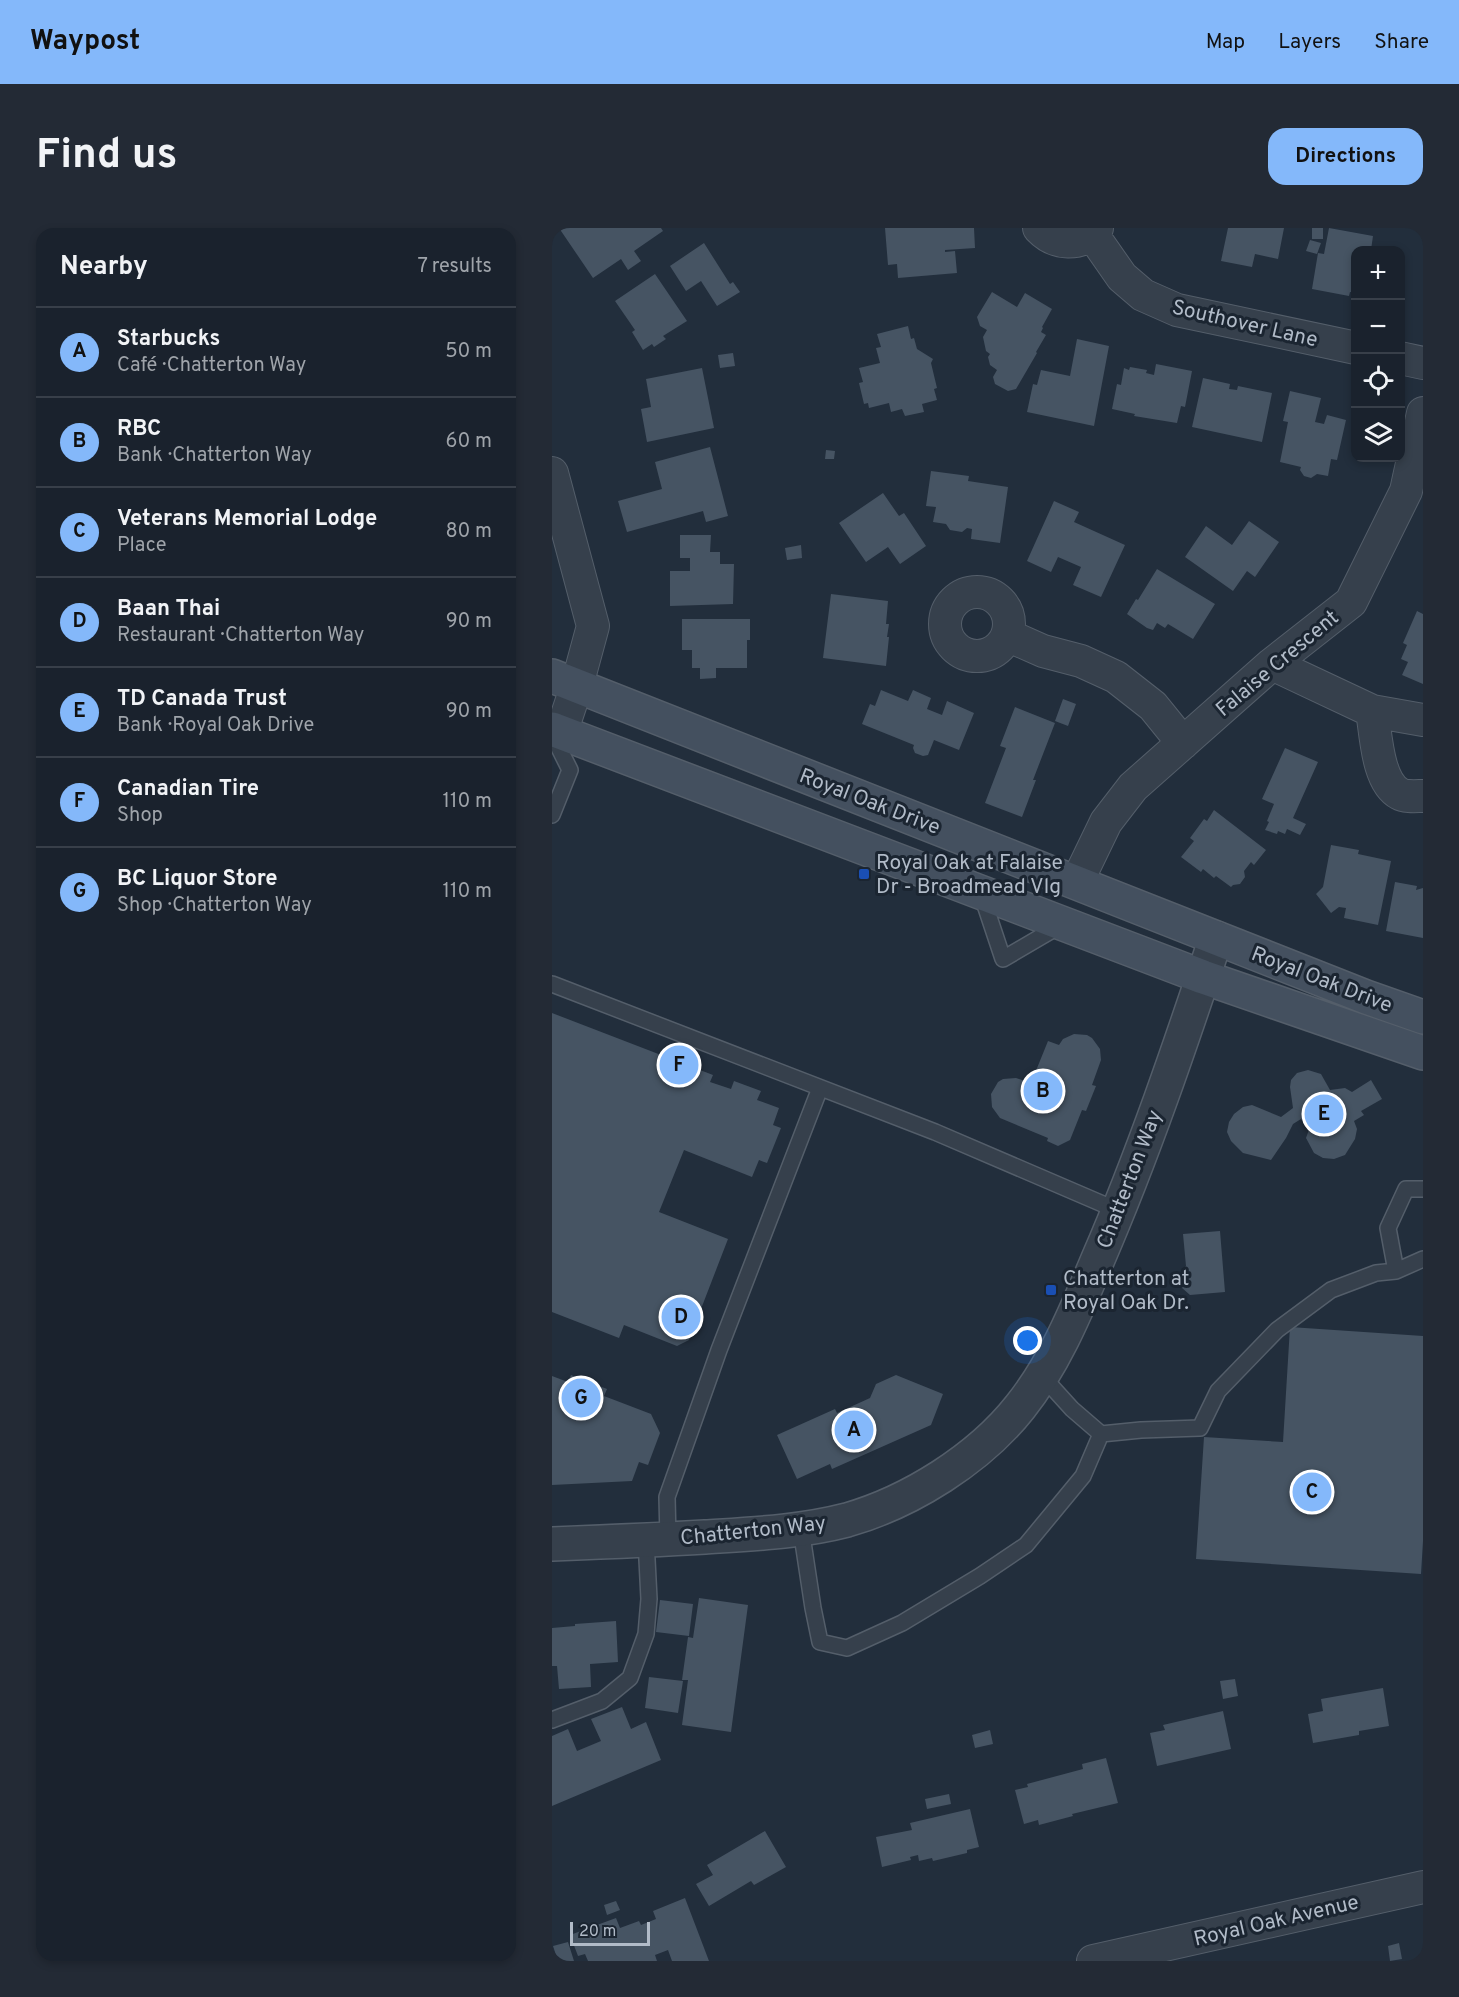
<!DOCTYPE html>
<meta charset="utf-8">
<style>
:root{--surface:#1a222d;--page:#232a35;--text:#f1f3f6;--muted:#9fa4aa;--line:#383f49;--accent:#84b8fa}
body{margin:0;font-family:Overpass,sans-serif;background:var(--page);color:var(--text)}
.controls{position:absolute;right:18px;top:18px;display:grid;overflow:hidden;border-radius:12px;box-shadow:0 3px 9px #0003}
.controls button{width:54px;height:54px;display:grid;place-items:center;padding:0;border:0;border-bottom:2px solid var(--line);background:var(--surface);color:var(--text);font:30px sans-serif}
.scale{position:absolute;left:18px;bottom:15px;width:80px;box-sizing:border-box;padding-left:6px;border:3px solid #b1bbc8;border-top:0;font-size:16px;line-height:21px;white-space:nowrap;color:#b1bbc8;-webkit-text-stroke:4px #1b2531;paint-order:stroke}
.you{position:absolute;left:476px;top:1113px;width:21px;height:21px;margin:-15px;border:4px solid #fff;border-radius:50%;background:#1a73e8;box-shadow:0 0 0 9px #1a73e833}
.badge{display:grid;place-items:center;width:39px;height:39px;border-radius:50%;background:var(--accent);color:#111;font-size:20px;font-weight:700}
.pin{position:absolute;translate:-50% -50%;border:3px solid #fff;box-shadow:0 2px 6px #0006}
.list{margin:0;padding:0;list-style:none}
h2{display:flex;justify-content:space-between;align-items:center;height:78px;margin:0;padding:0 24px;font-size:26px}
h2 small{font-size:20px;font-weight:400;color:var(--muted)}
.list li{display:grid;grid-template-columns:39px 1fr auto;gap:18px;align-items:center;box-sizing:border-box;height:90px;padding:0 24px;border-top:2px solid var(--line)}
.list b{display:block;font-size:22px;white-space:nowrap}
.list p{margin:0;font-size:20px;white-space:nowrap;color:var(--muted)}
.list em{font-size:20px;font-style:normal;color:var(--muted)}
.icon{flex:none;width:33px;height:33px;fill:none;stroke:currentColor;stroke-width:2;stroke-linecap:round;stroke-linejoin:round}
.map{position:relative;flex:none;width:871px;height:1733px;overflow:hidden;border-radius:18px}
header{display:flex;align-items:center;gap:36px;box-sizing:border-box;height:84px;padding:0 30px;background:var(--accent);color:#111}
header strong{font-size:28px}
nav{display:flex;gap:33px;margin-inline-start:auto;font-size:21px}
.intro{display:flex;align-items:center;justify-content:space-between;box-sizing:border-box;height:144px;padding:0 36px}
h1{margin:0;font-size:42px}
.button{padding:15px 27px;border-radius:18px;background:var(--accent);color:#111;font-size:21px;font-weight:700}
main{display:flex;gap:36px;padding:0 36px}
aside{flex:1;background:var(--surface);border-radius:18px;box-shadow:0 3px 9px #0003}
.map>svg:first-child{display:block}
</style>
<header>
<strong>Waypost</strong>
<nav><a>Map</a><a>Layers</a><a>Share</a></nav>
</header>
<div class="intro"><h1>Find us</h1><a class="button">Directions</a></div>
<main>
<aside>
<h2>Nearby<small>7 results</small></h2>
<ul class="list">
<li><span class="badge">A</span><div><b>Starbucks</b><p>Café · Chatterton Way</p></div><em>50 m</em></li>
<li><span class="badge">B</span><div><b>RBC</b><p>Bank · Chatterton Way</p></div><em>60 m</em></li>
<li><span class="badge">C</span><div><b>Veterans Memorial Lodge</b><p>Place</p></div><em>80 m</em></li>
<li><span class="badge">D</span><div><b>Baan Thai</b><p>Restaurant · Chatterton Way</p></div><em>90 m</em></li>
<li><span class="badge">E</span><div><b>TD Canada Trust</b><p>Bank · Royal Oak Drive</p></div><em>90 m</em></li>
<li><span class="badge">F</span><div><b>Canadian Tire</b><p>Shop</p></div><em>110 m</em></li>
<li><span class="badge">G</span><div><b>BC Liquor Store</b><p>Shop · Chatterton Way</p></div><em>110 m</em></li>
</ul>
</aside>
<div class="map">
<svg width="871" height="1733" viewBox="0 0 871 1733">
<rect width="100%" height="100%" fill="#222e3c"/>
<!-- building -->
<path fill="#465463" d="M7 0H109L111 3 82 23 89 33 76 42 69 31 41 50Z
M333 0H422L423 20 393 22V24L403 23 405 45 346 50 345 36 336 37Z
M676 0H732L726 31 703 26 700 39 669 33Z
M760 0H771V11H760Z
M777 0 821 8 819 22H804V65L798 64 797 68 760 61 766 25 772 26Z
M758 12 769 15 765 26 754 23Z
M152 15 178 56 181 54 188 64 165 78 149 53 134 63 118 38Z
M103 46 135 93 111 108 114 111 102 119 100 116 91 122 80 104 83 102 63 73Z
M440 64 465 79 473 65 500 81 490 99 491 100 489 104 494 107 484 124 485 125 464 161 456 163 443 156 441 149 445 142 438 137 436 129 438 126 434 123 431 109 435 102 428 98 425 89Z
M356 98 359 111 362 110 365 121 381 131 379 135 385 160 382 161 385 172 370 176 372 184 353 188 350 181 339 184 337 175 317 180 316 175 312 176 307 155 311 154 307 140 328 135 324 120 329 119 325 106Z
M525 111 557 118 542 198 475 184 481 156 485 157 489 142 518 148Z
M181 125 183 138 168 140 166 127Z
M604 136 640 143 633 179 629 178 625 195 582 188 583 186 560 181 565 156 569 157 572 140 577 142 578 139 595 142 594 145 602 147Z
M150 140 162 200 95 214 89 181 99 179 94 151Z
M651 150 678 156 677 161 685 162 686 158 720 165 710 214 640 199Z
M738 163 769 170 763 194 772 196 775 187 794 192 785 232 779 231 776 248 765 246 759 250 752 248 748 242 749 239 728 234 736 194 731 193Z
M158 219 176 288 154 294 151 283 75 304 66 273 110 261 103 234Z
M274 222 283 223 282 231H273Z
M379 243 417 248 416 253 456 259 448 315 419 311 420 301 415 300 410 304 398 302 394 296 381 294 384 279 374 278Z
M331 265 347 288 352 285 374 318 348 336 336 319 314 334 287 295Z
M502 273 527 284 522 294 573 317 549 369 521 357 529 339 506 329 499 344 475 333Z
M697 293 727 314 703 349 695 343 681 363 633 329 654 298 680 317Z
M128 307H159L158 324H168V336H182L181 376 118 378V343H138V330H128Z
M249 317 250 330 235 332 233 320Z
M605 341 663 376 641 411 616 396 613 400 605 395 601 402 595 400 575 386 584 371 586 372Z
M279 366 336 373 334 396H337L335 409H337L334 438 271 430Z
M865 383 871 386V456L850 447 856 434 849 431 855 417 851 415Z
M130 391H198V412H195V440H164V450L148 451V440H140V422H130Z
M329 462 356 473 361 462 379 470 375 481 390 487 395 473 422 485 407 522 382 512 376 527 371 528 363 525 361 520 362 517 310 496 318 476 323 478Z
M511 471 524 476 516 498 503 493Z
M463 479 503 495 481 552H484L470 589 433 575 454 520 448 518Z
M733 520 766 534 741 590 754 596 748 607 735 601 733 606 726 603 725 606 713 602 717 594 715 593 722 576 710 571Z
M662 582 714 622 702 637 699 634 692 643 693 649 688 656 681 657 679 659 664 648 662 650 651 641 649 644 629 629 642 613 638 610 652 591 655 593Z
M779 617 807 622 806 626 839 633 826 697 792 690 794 680 787 679 779 685 764 666 771 659Z
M843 654 865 658 864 662 871 660V710L834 703Z
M0 785 161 847 158 854 179 861 182 853 209 863 205 872 227 880 221 897 229 900 215 935 207 932 200 949 132 922 107 984 176 1011 137 1112 125 1118 72 1097 67 1110 0 1084Z
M522 806 535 807 540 810 548 821 549 832 540 857 544 858 534 883 530 882 518 912 506 918 495 913 496 910 448 890 440 879 439 866 446 854 451 851 464 850 479 855 496 813 507 817 511 811Z
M756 842 769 846 778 862 793 860 800 864 819 852 830 871 809 883 812 887 802 893 805 901 803 911 793 927 782 931 771 930 762 925 754 910 759 896 754 898 749 891 741 896 734 910 719 932 691 925 679 913 675 904 677 894 682 886 691 879 700 877 729 889 741 880 738 859 739 852 745 845Z
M668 1003 673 1064 638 1067 621 1052 634 1038 631 1006Z
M738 1099 871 1108V1313L869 1346 644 1331 652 1209 731 1214Z
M19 1147 55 1161 52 1168 99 1186 108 1205 96 1237 87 1234 80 1253 0 1257V1148L16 1154Z
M344 1147 391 1166 379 1197 280 1241 278 1236 245 1251 225 1207 283 1181 285 1185 318 1170 324 1156Z
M147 1370 196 1377 179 1504 130 1497 136 1452H130L136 1409 141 1410Z
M108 1372 141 1376 137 1408 104 1404Z
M64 1393 66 1434 38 1436 39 1459 7 1461 5 1438H0V1400L23 1398V1396Z
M97 1449 131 1453 126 1485 93 1480Z
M683 1451 686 1468 671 1471 668 1453Z
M831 1460 837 1498 807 1503V1507L761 1515 756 1486 771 1483 769 1471Z
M70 1479 79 1501 94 1494 109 1532 0 1578V1508L16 1501 25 1523 49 1513 39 1491Z
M671 1483 679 1521 605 1538 598 1505 613 1502 611 1497Z
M438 1502 441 1516 423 1520 420 1507Z
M554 1530 566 1575 520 1586 521 1588 487 1597 486 1592 472 1596 463 1562 476 1559 475 1556 531 1541 530 1536Z
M397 1566 399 1576 375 1581 373 1571Z
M418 1581 427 1619 415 1622V1625L381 1633 380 1630 367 1633 366 1627 358 1629 359 1632 330 1639 324 1609 360 1602 358 1595Z
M213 1603 234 1639 202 1657 199 1653 157 1678 144 1656 161 1647 155 1637Z
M133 1670 157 1733H120L116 1722 103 1727 105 1733H36L33 1726 26 1728 18 1707 64 1690 68 1700 87 1693 89 1697 104 1691 101 1683Z
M64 1673 68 1682 55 1687 52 1677Z
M16 1714 22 1733H6L1 1718Z
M847 1715 850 1731 838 1733 836 1718Z"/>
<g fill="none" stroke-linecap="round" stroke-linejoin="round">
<!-- service casing -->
<g stroke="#545e6a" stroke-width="18">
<path id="service" d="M0 587 18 542 6 518 9 505
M429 665 451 731 509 697
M0 756 383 904 567 983
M844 1043 836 1000 854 961H871
M491 1149 520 1181 549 1206 589 1202 648 1200 666 1163 725 1102 779 1062 824 1045 844 1043 871 1031
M249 1301 261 1380 268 1414 295 1420 350 1395 428 1348 474 1317 531 1248 549 1206
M116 1311 115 1269 167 1122 268 860
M0 1492 50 1473 78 1450 94 1406 97 1371 94 1312"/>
</g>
<!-- minor casing -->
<g stroke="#545e6a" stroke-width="34">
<path id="minor" d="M487 0C503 17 529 19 545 0
M540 6 570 49 591 67 625 82 804 120
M848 130 871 135
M0 245 41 398 25 457 9 505
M393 396a32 32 0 1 1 64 0a32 32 0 1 1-64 0Z
M455 407 491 423 529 433 564 449 601 478 631 515
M720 436 820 483 871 492
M820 483C824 506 825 554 848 566 853 569 865 568 871 568
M525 654 554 594 581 559 720 436 799 374 854 263 871 185
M541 1733 871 1659"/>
</g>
<!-- tertiary casing -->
<g stroke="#545e6a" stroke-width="36">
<path id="tertiary" d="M0 1316C51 1314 102 1312 153 1309 200 1306 249 1304 295 1292 358 1274 427 1231 468 1179 503 1135 524 1083 546 1031 591 927 628 818 664 710"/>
</g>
<!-- secondary casing -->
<g stroke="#545e6a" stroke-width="36">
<path id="secondary" d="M0 448 814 769 871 789
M0 501 651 749 871 825"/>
</g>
<!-- service -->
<use href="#service" stroke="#36404c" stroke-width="15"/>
<!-- minor -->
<use href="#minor" stroke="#36404c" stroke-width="32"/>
<!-- tertiary -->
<use href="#tertiary" stroke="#36404c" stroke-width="33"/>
<!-- secondary -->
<use href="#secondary" stroke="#44505f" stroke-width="33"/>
</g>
<!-- markers -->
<g fill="#1a4fb4" stroke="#1b2531" stroke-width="2">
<rect x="306" y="640" width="12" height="12" rx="3"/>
<rect x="493" y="1056" width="12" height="12" rx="3"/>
</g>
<g text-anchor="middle" stroke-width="6" stroke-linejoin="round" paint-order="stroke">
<!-- street labels -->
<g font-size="21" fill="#b1bbc8" stroke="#1b2531">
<text transform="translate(693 95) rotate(13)" y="7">Southover Lane</text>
<text transform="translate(725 435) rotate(-40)" y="7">Falaise Crescent</text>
<text transform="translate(318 573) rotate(21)" y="7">Royal Oak Drive</text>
<text transform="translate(770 751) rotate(21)" y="7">Royal Oak Drive</text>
<text transform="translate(577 951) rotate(-69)" y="7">Chatterton Way</text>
<text transform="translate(201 1302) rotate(-6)" y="7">Chatterton Way</text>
<text transform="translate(724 1692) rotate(-13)" y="7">Royal Oak Avenue</text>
</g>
<!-- poi labels -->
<g font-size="21" fill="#b1bbc8" stroke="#1b2531" text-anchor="start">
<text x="324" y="641">Royal Oak at Falaise<tspan x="324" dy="24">Dr - Broadmead Vlg</tspan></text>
<text x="511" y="1057">Chatterton at<tspan x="511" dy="24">Royal Oak Dr.</tspan></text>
</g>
</g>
</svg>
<div class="controls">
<button>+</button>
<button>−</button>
<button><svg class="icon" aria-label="locate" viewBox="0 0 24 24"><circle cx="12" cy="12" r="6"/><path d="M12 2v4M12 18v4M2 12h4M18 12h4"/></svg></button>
<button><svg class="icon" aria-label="layers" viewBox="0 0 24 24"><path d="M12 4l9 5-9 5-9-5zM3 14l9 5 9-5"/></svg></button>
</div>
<div class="scale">20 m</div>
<div class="you"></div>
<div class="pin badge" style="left:302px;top:1202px">A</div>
<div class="pin badge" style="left:491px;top:863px">B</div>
<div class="pin badge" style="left:760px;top:1264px">C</div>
<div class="pin badge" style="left:129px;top:1089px">D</div>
<div class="pin badge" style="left:772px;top:886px">E</div>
<div class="pin badge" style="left:127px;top:837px">F</div>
<div class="pin badge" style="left:29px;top:1170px">G</div>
</div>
</main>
